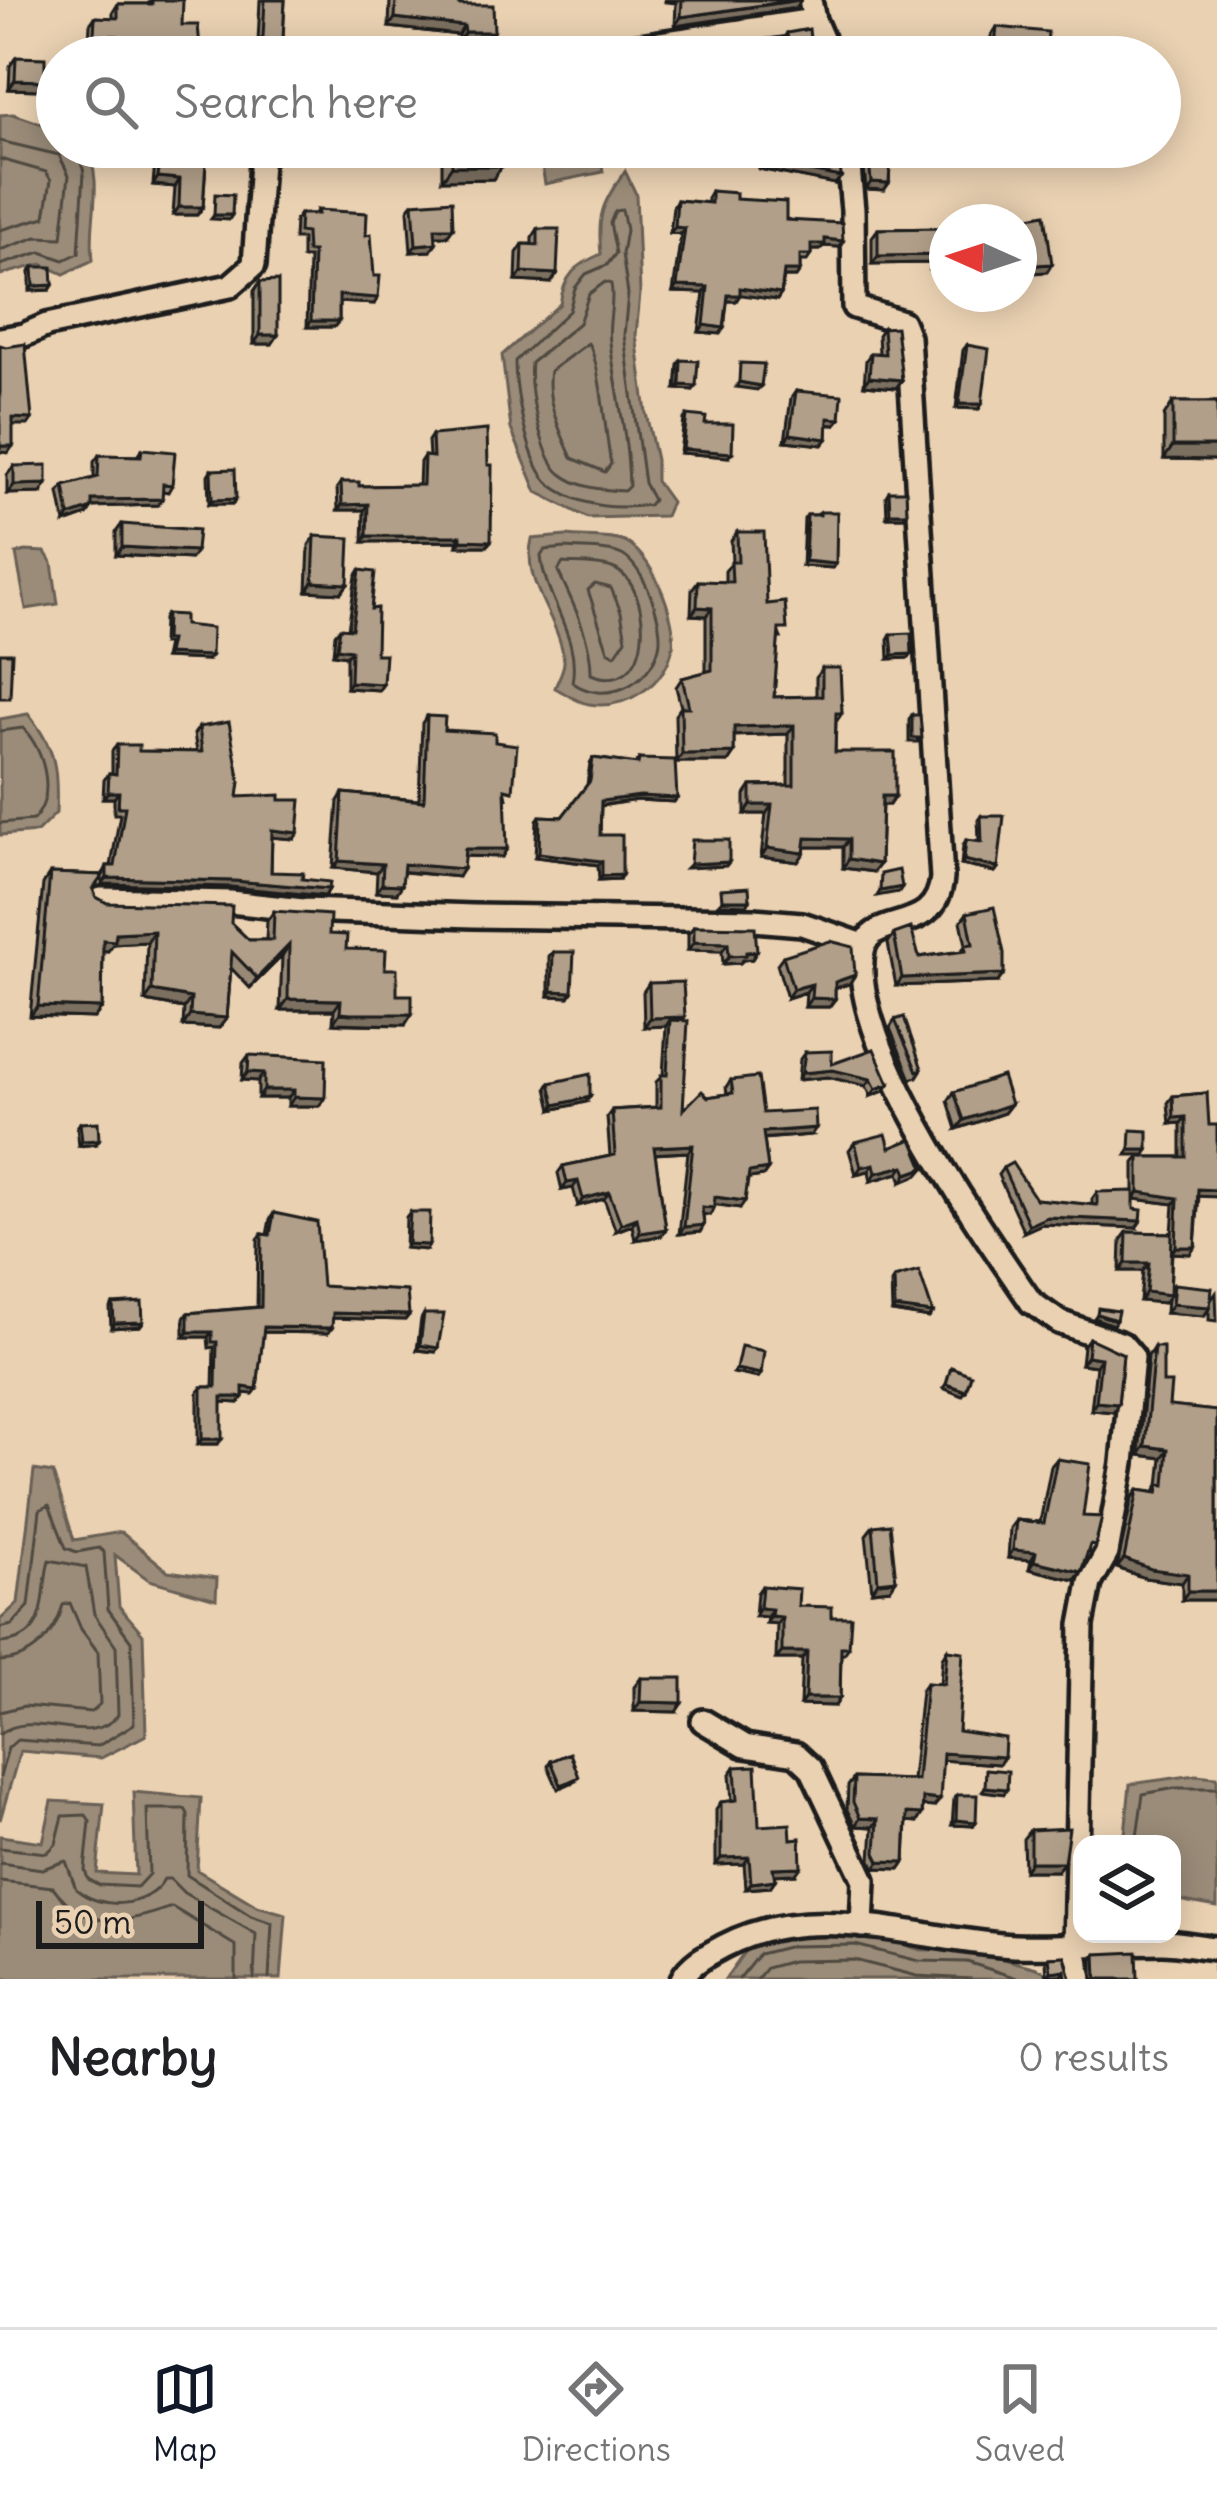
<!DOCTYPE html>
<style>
:root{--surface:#fff;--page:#f2f2f2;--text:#202124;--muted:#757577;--line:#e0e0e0;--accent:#111827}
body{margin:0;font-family:Delius,sans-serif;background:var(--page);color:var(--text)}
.controls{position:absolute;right:36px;bottom:36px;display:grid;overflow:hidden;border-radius:24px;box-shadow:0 6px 30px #0003}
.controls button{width:108px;height:108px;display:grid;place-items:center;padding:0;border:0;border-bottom:3px solid var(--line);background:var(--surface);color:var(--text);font:60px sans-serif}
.compass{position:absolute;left:929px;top:204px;width:108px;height:108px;border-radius:50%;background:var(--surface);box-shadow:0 6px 30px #0003;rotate:273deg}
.scale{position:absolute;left:36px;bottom:30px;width:168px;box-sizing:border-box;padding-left:12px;border:6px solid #1c1c1c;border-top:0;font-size:33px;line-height:42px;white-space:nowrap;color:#1c1c1c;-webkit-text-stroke:9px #ead1b2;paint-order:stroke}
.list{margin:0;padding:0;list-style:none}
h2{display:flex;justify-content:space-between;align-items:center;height:156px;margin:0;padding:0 48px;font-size:51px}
h2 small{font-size:39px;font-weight:400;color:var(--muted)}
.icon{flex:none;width:66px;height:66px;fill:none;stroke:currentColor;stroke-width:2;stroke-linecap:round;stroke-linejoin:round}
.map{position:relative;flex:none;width:1217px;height:1979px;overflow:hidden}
.search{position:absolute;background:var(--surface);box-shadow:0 6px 30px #0003;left:36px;right:36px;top:36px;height:132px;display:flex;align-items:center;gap:30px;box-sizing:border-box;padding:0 42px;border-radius:66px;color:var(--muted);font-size:45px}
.sheet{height:348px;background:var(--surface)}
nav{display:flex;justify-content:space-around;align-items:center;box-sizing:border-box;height:168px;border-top:3px solid var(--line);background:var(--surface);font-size:33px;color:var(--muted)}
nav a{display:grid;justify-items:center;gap:6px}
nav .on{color:var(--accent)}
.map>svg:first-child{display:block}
</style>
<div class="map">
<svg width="1217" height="1979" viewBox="0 0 1217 1979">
<rect width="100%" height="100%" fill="#ead1b2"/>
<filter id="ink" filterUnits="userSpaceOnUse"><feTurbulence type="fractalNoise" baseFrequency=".00833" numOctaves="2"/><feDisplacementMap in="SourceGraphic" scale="24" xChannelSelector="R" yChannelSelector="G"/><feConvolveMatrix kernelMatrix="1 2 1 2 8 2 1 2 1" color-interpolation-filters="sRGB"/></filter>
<g filter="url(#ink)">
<!-- water -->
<path fill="#9b8c79" stroke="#685f54" stroke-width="3" d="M13 114 57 129V147H86C105 184 88 219 93 260L64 274 42 264 0 275V115Z
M539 147H599L603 172 545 184Z
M625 171 636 194 640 294 636 335 646 413 656 460V481L671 502 665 516 588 518 537 492 511 429 502 355 560 304C564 275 576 265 601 254 597 215 602 203 625 171Z
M566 536C583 538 606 536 622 541 651 550 677 618 673 646 666 685 626 710 589 704 578 703 565 693 555 688 558 679 565 668 564 660 559 616 521 584 532 539Z
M25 551 45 552 52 563 58 604 26 609 16 554Z
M28 714C56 749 58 769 56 813L37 832 0 835V719Z
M34 1470 53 1473 74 1540 121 1532 168 1571 217 1578 216 1599 149 1580 115 1555 119 1606 143 1634 146 1735 101 1758 20 1751 0 1820V1620L18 1603Z
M1196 1775 1217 1777V1907L1172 1899V1844H1124L1130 1784Z
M133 1792 201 1798 197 1870 257 1906 286 1914 281 1979H0V1836L43 1842 52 1801 104 1804 97 1873 136 1875Z
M789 1934 881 1936 920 1950H969L1037 1968 1045 1972 1048 1979H725L750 1944Z"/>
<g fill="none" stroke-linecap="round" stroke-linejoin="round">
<!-- shore -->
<path stroke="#4f4941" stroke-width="3" d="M0 141 59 155 69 175 62 238 37 237 0 250
M0 159 46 172 51 180 45 217 0 230
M622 210 626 230 622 254 628 294 624 335 644 483 653 500 649 505C615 510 579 506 551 485 528 468 515 389 515 361L569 311 575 288 586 274 607 265 616 253 610 223 615 211Z
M0 265 41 252 64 260 79 253 84 172 76 147
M605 282 611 284C615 304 607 323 610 342 616 389 628 438 629 486L624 491C602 490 578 488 560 473 541 456 528 388 531 363L579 323 589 294Z
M588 343C601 363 605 434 611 464L605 472 572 458C560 431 545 400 550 371Z
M566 548C582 550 608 548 622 555 644 566 665 624 659 647 650 685 604 706 572 682 581 636 545 600 541 556L545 550Z
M563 563C577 564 598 563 612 568 654 582 657 700 591 674 592 640 572 601 558 571Z
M595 584 611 588 621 612 626 639 615 655 608 651 588 590Z
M0 731 23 728C44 751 57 795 33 820L0 823
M0 1628 12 1625 29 1606 40 1510 49 1505 66 1548 77 1552 99 1548 104 1552 108 1609 131 1641 134 1724 98 1746 17 1740 8 1748 0 1777
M0 1643C52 1640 40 1593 49 1560L86 1567 94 1614 116 1646 118 1715C88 1751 35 1707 0 1734
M0 1661C32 1660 55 1635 63 1605L70 1603 81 1629 98 1652 100 1704 91 1712 24 1706 0 1712
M1136 1844 1143 1794 1176 1788H1217
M0 1848 47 1853 56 1844 63 1816 86 1815 90 1821 85 1870 88 1879 99 1885 137 1887 149 1874 147 1809H185L188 1814 187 1875 251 1916 272 1923 269 1979
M0 1863 42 1869 66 1861 76 1889C101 1911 148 1908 164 1879H170L184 1893 256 1934 254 1979
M0 1881 53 1887C87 1933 125 1923 172 1907L236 1946V1979
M739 1979 759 1954 791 1946 855 1945 919 1961 967 1962 1020 1979
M757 1979 766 1968 792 1961 854 1960 917 1976 971 1979"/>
<!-- street casing -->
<g stroke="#1c1c1c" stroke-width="30">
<path id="street" d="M814 20 830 57
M566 57 814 20 810 0
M847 147 853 210 854 307 902 322 908 337 942 878C936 939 870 910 863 951 848 1041 980 1228 1031 1302L1059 1322 1122 1344 1133 1357 1123 1463 1107 1553 1090 1583 1082 1625 1075 1948 1081 1979
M0 339 24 335 47 325 230 286 254 265 262 147
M101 899 230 902 303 910 473 916 754 920 802 924 863 945
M703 1721 745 1746 796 1754 811 1768 864 1880 862 1926
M682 1979C690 1963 709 1954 724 1946 815 1898 919 1941 1014 1946 1064 1948 1112 1942 1162 1942 1180 1942 1199 1947 1217 1948"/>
</g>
<!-- street -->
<use href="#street" stroke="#ead1b2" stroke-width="21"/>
</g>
<!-- wall -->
<path fill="#988976" stroke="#1c1c1c" stroke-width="3" d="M151 0 182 25 201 57H113V43L89 42 90 24 95 17 113 18V12L118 4H148Z
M260 0H285L282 57H231V48L235 41 258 42Z
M390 0H459V5L488 41H458V35L389 27Z
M665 0H801L796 8 675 26 676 3 665 2Z
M997 27 1046 57H989L991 36Z
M787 33 811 50 826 57H784L782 40Z
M16 57 38 90 9 89 10 66Z
M167 147H207L203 207 197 215H173L175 187 153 185 155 161 161 153H166Z
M442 147H502V166L493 179 442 180Z
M636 147H701V156L696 162 637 163Z
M807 147H839L835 184 759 169 760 159 765 151 807 152Z
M862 147H891L889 183 884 190 866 189Z
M711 191 736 199 843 241 838 247 823 246 820 250H811V255L807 261H800V271L796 277H784L781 294 777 300 740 294 736 301H727L724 328 720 334 699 332 704 293 673 292 681 234 670 233 673 207 677 200 707 203V198Z
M413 203 447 236H436L431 251 411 252 408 210Z
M317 210 366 235 374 304 339 302V321L334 327H307L309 258H302V239H294L295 220 300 214H315Z
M947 228V272L930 270V263L872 264V237L878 229Z
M538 229 557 274 551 283 516 281 517 253 523 244H532V238Z
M33 267 53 285 50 290 30 291V272Z
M260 282 278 335 272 344H254V291Z
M883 328 896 388 864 385 866 360 871 353H879L878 335Z
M967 345 982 404 979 409 956 408 963 350Z
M681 360 696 386 693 390 676 389 678 364Z
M796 391 840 419 835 425H827V439L822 445 785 441 791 398Z
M1173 402H1217V460L1164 459V416Z
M687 415 705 424 728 457 680 453 684 419Z
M432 435 487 546H457V541L363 542 364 510H338L337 488 341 482 359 486 419 485 420 462 424 456 429 457 428 441Z
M142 449 172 485 168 492 163 491 158 505 92 507 87 515 65 523 59 493 64 486 94 478V462L99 455 137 456Z
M14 466 41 493 7 494V475Z
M211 470 236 499 233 504H209L208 475Z
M889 491 907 513 904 517H887L886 496Z
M820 512 836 564 833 568 802 566 804 519 807 515H817Z
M122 524 191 559 116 555V532Z
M737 532 781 638H778L774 697 816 696V677L822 668 842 713 836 722 835 752 895 796 889 805H882L880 864 874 872 843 868V847H805L804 853 798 862 761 857 766 814H745V795L751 786 788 785V734L734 736V753L728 762H676L675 715 681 707 676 687 682 678 706 672V616L691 615 692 589 698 581 725 582V571L732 562 731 541Z
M315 536 348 584 341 593 307 591 309 545Z
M360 570 371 609 376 654 383 684 379 690 346 688V656L333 654 335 634 340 628 348 629 356 576Z
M166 614 207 660 164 658 167 644H162L163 619Z
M891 634 912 654 909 658 889 659 888 639Z
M912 715 918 742H909V719Z
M427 716 444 730 495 742 507 798H505L502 857 464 856 458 877 403 872 397 893 376 892 377 872 333 868 338 801 343 793 419 800 422 723Z
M199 727 238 797 280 800 294 839 272 837 271 872 302 879 329 889 325 896 231 887 102 884V875L93 889 96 897 107 903 231 923 249 940H266L267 921 274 911 329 934 346 949 385 969 397 995 405 1025 344 1024 333 1023 334 1010H280L282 956 250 988 231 968 227 1018 219 1028 183 1026 184 1008 145 1001 147 942 113 944 108 951H103L102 1008 94 1018 30 1016 43 884 50 873 103 875 107 866H111L120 814H114V798H103L104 780 109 773H112V751L117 745 139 751 197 752 194 734Z
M593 758 635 764 639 759 677 798 674 802 637 800 601 806 600 835 619 879 599 880 598 865 535 857 537 820 540 816 562 817 587 785 590 763Z
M981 816 998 868 995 872 961 865 963 845 966 840 979 842 978 820Z
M967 913 998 982 896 986 888 943 894 934 919 957 961 951 966 945 961 921Z
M694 926 757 951 752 959 743 960 740 963 723 964 722 951 688 950V934Z
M553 952 572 992 569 997 549 996V956Z
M783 956 855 975 849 984 835 988V999L829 1007H805L806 992 787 998 777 964Z
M649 983 682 1021 683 1110 708 1097 727 1094 726 1087 731 1080 763 1113 811 1135 764 1139 768 1169 763 1176 748 1178 740 1208 715 1204 710 1215H703L704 1225 700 1232 679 1234 688 1152 655 1154 666 1229 661 1236 635 1240 632 1225 616 1231 604 1199 578 1206 573 1188 562 1190 558 1173 563 1166 610 1156 607 1117 612 1110 656 1107V1082L663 1075 666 1026 644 1027 643 992Z
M895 1020 922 1069 917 1077 911 1079 890 1028Z
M805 1052 832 1064 889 1084 884 1091 871 1096 866 1086 828 1077 798 1080 800 1059Z
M249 1055 325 1098 319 1106H288V1098H258V1081L242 1080 243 1063Z
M550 1083 586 1102 552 1110 547 1088Z
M954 1092 1011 1104 1004 1113 957 1129 948 1101Z
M1207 1093 1195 1247 1190 1254 1172 1253 1170 1290 1174 1284 1211 1300 1216 1293 1217 1321 1209 1320V1309L1204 1316 1166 1313 1167 1298 1164 1303 1140 1301 1143 1271H1120L1121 1240 1127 1232 1172 1233 1174 1204 1134 1199V1163L1139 1157H1181V1123L1170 1124 1168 1103 1173 1096Z
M80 1123 96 1144 79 1146 77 1127Z
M855 1142 890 1148 924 1168 918 1175 902 1182 899 1173 871 1181 869 1171 856 1174 849 1150Z
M1003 1168 1036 1199 1092 1205V1199L1097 1192 1136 1228 1042 1224 1024 1232 998 1175Z
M410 1212 426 1250 405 1248 406 1217Z
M274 1213 322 1286 409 1315 405 1320 333 1318 328 1333 263 1332 257 1389 253 1394 243 1393 239 1403 222 1402 218 1444H198V1392L202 1387H213L214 1347 209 1348 208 1337H184V1318L188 1313 257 1307 258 1239 262 1234 267 1235 270 1219Z
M894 1278 933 1313 929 1318 892 1312 891 1283Z
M113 1304 143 1322 140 1326 111 1328 110 1308Z
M424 1314 435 1352 417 1350 421 1319Z
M1089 1338 1123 1354 1118 1404 1113 1412 1091 1410 1096 1366 1081 1364 1083 1346Z
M1154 1347 1169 1406 1217 1411V1600H1182V1583L1145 1578 1117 1568 1132 1498 1138 1490 1154 1492 1159 1485 1162 1458 1139 1455 1148 1356Z
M1057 1459 1090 1553H1087L1075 1580 1029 1569 1031 1560 1008 1558 1010 1528 1016 1520 1040 1522 1051 1466Z
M873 1526 896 1580 890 1589 872 1591 866 1535Z
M762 1586 798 1606 832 1617 849 1647 844 1654H841L840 1698 835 1706 800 1705 802 1659H776L777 1624 766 1623 767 1617 755 1616 757 1593Z
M947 1650 958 1731 1004 1757 999 1764 943 1760 934 1807 923 1806 922 1814 917 1822 907 1821 905 1862 900 1869 875 1868 871 1860 873 1827 855 1826 847 1810 848 1786 854 1778 912 1780 921 1690 926 1683 940 1684 942 1658Z
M641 1678 676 1712 634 1711V1687Z
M551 1761 576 1781 558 1789 548 1766Z
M735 1767 759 1826 791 1839 796 1874 774 1875 775 1880 770 1887 746 1889 744 1864 716 1865V1809L721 1802 732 1801 730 1774Z
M957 1795 973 1826 952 1825 954 1799Z
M1030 1830 1057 1871H1024L1023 1839Z
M1096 1954 1138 1979H1093V1960Z
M1065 1956 1071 1979H1063L1062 1975 1047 1976 1046 1961 1049 1957Z
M1217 1960V1979H1214V1965Z"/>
<!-- shaded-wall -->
<path fill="#7c6f60" stroke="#1c1c1c" stroke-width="3" d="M801 0 796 8 675 26 681 17Z
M395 18 464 26 458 35 389 27Z
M465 32H494L488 41H458Z
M94 35 118 36 113 43 89 42Z
M15 80 45 81 38 90 9 89Z
M233 150H251L245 158H227Z
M701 156 696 162 637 163 641 157Z
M764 162 841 177 835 184 759 169Z
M452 166H502L493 179 442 180Z
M158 177 180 179 175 187 153 185Z
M871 182 889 183 884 190 866 189Z
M179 207H203L197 215H173Z
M214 215H232L229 220 211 219Z
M675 227 685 228 681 234 670 233Z
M435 228H453L447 236H430Z
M825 239 843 241 838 247 823 246 820 250H807L811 244Z
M436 243 431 251 411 252 416 245Z
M936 255 930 263 872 264 878 256Z
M935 262 947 263V272L930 270Z
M1052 264 1047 272 1019 274V266Z
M784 271H800L796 277H780Z
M522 272 557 274 551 283 516 281Z
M53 285 50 290 30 291 34 286Z
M677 286 708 287 704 293 673 292Z
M740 288 781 294 777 300 735 294Z
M339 295 378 298 374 304 334 302Z
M728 295H740L736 301H723Z
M311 321H339L334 327H307Z
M704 325 724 328 720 334 699 332Z
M260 335H278L272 344H254Z
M869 377 902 380 896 388 864 385Z
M739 382 761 386 757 390 736 387Z
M680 385 696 386 693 390 676 389Z
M959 404H982L979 409 956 408Z
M13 418 32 419 28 425H9Z
M828 418 840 419 835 425 823 424Z
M790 434 827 439 822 445 785 441Z
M0 446H13L8 453 0 452Z
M1173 446H1217V460L1164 459Z
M683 449 732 453 728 457 680 453Z
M47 484 41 493 7 494 14 485Z
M162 499 158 505 87 507 92 500Z
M236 499 233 504H209L212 500Z
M368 504 364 510H338L342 505Z
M92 508 87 515 65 523 69 516Z
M890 513H907L904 517H887Z
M367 536H461L457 541 363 542Z
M461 540 491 541 487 546H457Z
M122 547 196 551 191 559 116 555Z
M805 561 836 564 833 568 802 566Z
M313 582 348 584 341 593 307 591Z
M697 607 712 608 706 616 691 615Z
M337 648 351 650 346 656 333 654Z
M167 654 211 656 207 660 164 658Z
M912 654 909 658 889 659 893 655Z
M350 682 383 684 379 690 346 688Z
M794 725 788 734 728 736 734 727Z
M734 753 728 762H676L682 754Z
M108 792H119L114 798H103Z
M640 796 677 798 674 802 637 800 598 806 601 801Z
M882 796H895L889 805H876Z
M751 805H772L766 814H745Z
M272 830 298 833 294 839 267 837Z
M806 838 849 839 843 847H800Z
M767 848 804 853 798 862 761 857Z
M465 849H507L502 857 459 856Z
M539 853 602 861 598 865 535 857Z
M849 859 880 864 874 872 843 868Z
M964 860 998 868 995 872 961 865Z
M339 861 383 864 377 872 333 868Z
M729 862 726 866 686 868 690 864Z
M404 864 463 869 458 877 398 871Z
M622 875 619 879 599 880 602 876Z
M107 878 235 881 329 889 325 896 231 887 102 884Z
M382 884 402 885 397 893 376 892Z
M902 887 899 892 877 896 880 891Z
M722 900H750L747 905 718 904Z
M154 931 147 942 113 944 108 951 96 950 103 940 116 933Z
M694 942 728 943 722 951 688 950Z
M289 945 282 956 250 988 257 978Z
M757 951 752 959 743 960 740 963 723 964 729 956Z
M1004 974 998 982 896 986 902 978Z
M855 975 849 984 829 990 835 982Z
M812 984 806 992 787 998 793 989Z
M152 991 191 998 184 1008 145 1001Z
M552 991 572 992 569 997 549 996Z
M811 998 835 999 829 1007H805Z
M288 999 341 1000 334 1010H280Z
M38 1006 102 1008 94 1018 30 1016Z
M340 1013 412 1014 405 1025 333 1023Z
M190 1015 227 1018 219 1028 183 1026Z
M685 1017 678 1026 670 1020 666 1026 644 1027 650 1018Z
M833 1070 871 1079 866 1086 828 1077 798 1080 802 1073Z
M248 1072 264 1073 258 1081 242 1080Z
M889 1084 884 1091 871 1096 876 1089Z
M264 1090H294L288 1098H258Z
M294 1097 325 1098 319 1106H288Z
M590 1097 586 1102 552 1110 555 1105Z
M1011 1104 1004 1113 957 1129 964 1120Z
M1186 1117 1181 1123 1170 1124 1174 1118Z
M816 1128 811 1135 758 1139 763 1132Z
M99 1140 96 1144 79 1146 82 1141Z
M693 1145 688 1152 649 1154 654 1147Z
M1130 1150H1148L1145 1155H1127Z
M874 1164 869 1171 856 1174 861 1167Z
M904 1166 899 1173 871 1181 876 1173Z
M924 1168 918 1175 902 1182 907 1174Z
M768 1169 763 1176 744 1179 749 1172Z
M578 1181 573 1188 562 1190 567 1183Z
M1198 1189 1217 1190V1197L1193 1196Z
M609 1192 604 1199 578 1206 583 1199Z
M1139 1192 1178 1198 1174 1204 1134 1199Z
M715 1197 745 1201 740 1208 710 1204Z
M702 1207 714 1208 710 1215 697 1214Z
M1047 1217 1141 1221 1136 1228 1042 1224 1024 1232 1029 1225Z
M637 1218 632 1225 616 1231 621 1224Z
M704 1225 700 1232 679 1234 684 1227Z
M666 1229 661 1236 635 1240 640 1233Z
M408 1244 429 1245 426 1250 405 1248Z
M1176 1247H1195L1190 1254 1171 1253Z
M1126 1263H1149L1143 1271H1120Z
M1146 1292 1170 1295 1164 1303 1140 1301Z
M1172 1304 1210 1307 1204 1316 1166 1313Z
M895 1308 933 1313 929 1318 892 1312Z
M333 1313 409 1315 405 1320 329 1318Z
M1097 1314 1116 1320 1113 1325 1094 1318Z
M143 1322 140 1326 111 1328 114 1323Z
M264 1327 332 1328 328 1333 260 1332Z
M188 1332H212L208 1337H184Z
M420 1345 438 1348 435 1352 417 1350Z
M1087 1356 1101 1358 1096 1366 1081 1364Z
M736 1369 761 1374 758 1378 733 1373Z
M946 1384 966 1391 962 1396 943 1388Z
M243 1387 257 1389 253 1394 239 1393Z
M222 1397H243L239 1403 219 1402Z
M1096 1402 1118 1404 1113 1412 1091 1410Z
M202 1439H222L218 1444H198Z
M1145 1446 1168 1449 1162 1458 1139 1455Z
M1013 1550 1036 1552 1031 1560 1008 1558Z
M1124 1559 1188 1574 1182 1583 1145 1578 1117 1568Z
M1034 1561 1081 1572 1075 1580 1029 1569Z
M896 1580 890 1589 872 1591 878 1582Z
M1188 1591H1217V1600H1182Z
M760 1608 772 1609 767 1617 755 1616Z
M771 1616 782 1617 777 1624 766 1623Z
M782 1652H807L802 1659H776Z
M805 1698H840L835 1706 800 1705Z
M640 1702 682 1703 676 1712 634 1711Z
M943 1753 1004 1757 999 1764 938 1760Z
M985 1787 1007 1789 1004 1794 982 1791Z
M923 1798 940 1800 934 1807 918 1806Z
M907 1813 922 1814 917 1822 902 1821Z
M860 1818 878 1819 873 1827 855 1826Z
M956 1820 976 1822 973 1826 952 1825Z
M749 1857 744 1864 716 1865 721 1858Z
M880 1861 905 1862 900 1869 875 1868Z
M1030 1862H1064L1057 1871H1024Z
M801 1867 796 1874 769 1875 773 1868Z
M775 1880 770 1887 746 1889 751 1883Z
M1065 1970 1062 1975 1047 1976 1051 1972Z"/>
<!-- building -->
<path fill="#b19f89" stroke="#1c1c1c" stroke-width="3" d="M152 0H183L182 25H198L201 57H118V36L94 35 95 17 118 18V4H152Z
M265 0H285L282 57H235V41L259 42 263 37Z
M396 0H459V5H493L494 32H465L464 26 395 18Z
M682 0H796L681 17Z
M997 27 1048 32 1046 57 994 54Z
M809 29 811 50H819L826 57H790L787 33Z
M720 44V56L665 57V52Z
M980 45V57H847L850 48Z
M16 57 45 58V81L15 80Z
M172 147H207L203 207H179L180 179 158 177 161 153 171 154Z
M233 147H250L251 150H233Z
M452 147H502V166H452Z
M641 147H701V156L641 157Z
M812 147H839L841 177 764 162 765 151 812 152Z
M868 147H891L889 183 871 182Z
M711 191 736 193V199L786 202V220L842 223 843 241 825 239V244H811V255H800V271H784L781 294 740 288V295H728L724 328 704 325 708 287 677 286 685 228 675 227 677 200 711 203Z
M215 194 233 195 232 215H214Z
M452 200 453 228H435L436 243 416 245 413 203Z
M317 210 367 213 366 235 371 234 374 276H380L378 298 339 295V321H311L313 252H307L306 233 299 232 300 214H318Z
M1045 214 1052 264 1019 266V223H1025L1024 218Z
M947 228V263L935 262 936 255 878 256V229Z
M538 229H559L557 274 522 272 523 244 538 245Z
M33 267H52L53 285 34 286Z
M278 281V335H260V282Z
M896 327 902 380 869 377 871 353 885 354 883 328Z
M25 344 32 419 13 418V446H0V345L6 347Z
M967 345 989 349 982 404H959Z
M681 360 698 361 696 386 680 385Z
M740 363 764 364 761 386 739 382Z
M796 391 842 395 840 419 828 418 827 439 790 434Z
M1173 402H1217V446H1173Z
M687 415 706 417 705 424H733L732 453 683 449Z
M487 430 488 465H492L491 541 461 540V536H367L368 504 342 505 341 482H359V486L423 485 424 456 433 457 432 435Z
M142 449 175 452 172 485 163 484 162 499 92 500V508L69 516 64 486 98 477 99 455 141 456Z
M47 465V484L14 485V466Z
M235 469 236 499 212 500 211 470Z
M889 491H906L907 513H890Z
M820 512H837L836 564 805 561 807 515H820Z
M122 524 198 530 196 551 122 547Z
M737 532H764L767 604 785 602 787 629H779L774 697 822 696V668H840L842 713H836L835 752H895V796H882L880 864 849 859V839L806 838 804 853 767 848 772 805H751V786L794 785V725L734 727V753L682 754 681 707H689L682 678 712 670V608L697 607 698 581 732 582 731 562H738Z
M315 536 350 538 348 584 313 582Z
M360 570 375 572 371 609 377 608 376 654H385L383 684 350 682 351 650 337 648 340 628 352 629Z
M166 614 184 615V625L212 628 211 656 167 654 170 640H165Z
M911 633 912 654 893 655 891 634Z
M0 653H12L10 698H0Z
M912 715H920L922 738H912Z
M427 716 445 717 444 730 495 733V742L517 745 513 791 505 789 507 849H465L463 869 404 864 402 885 382 884 383 864 339 861 343 793 424 801Z
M229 722 240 782 238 797 280 795V800H301L298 833 272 830 271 872 303 873 302 879 330 882 329 889 235 881 107 878V866H115L125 807H118L119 792H108L109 773 116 774 117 745H139V751L202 752 199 727Z
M593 758 638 764 639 759 675 760 677 798 640 796 601 801 600 835H622V875L602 876V861L539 853 540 816 562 817 590 781Z
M981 816H1004L998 868 964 860 966 840 982 842Z
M692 840H729V862L690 864Z
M899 870 902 887 880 891 881 874Z
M50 873 103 875 93 889 96 897 107 903 232 906 231 923 249 940H273L274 911 330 915 329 934 347 935 346 949 386 950 385 969H397V995H412V1014H351L340 1013 341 1000 288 999 289 945 257 978 232 952 227 1018 190 1015 191 998 152 991 154 931 116 933 115 941 103 940 102 1008 38 1006Z
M749 887 750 900H722L721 889Z
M994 907 1004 953V974L902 978 894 934 911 928 919 957 966 951 965 945 973 944 967 913Z
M694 926 755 927 757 951 746 952V955L729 956 728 943 694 942Z
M830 941 853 947 855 975 835 982V999L811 998 812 984 793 989 783 956Z
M553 952H574L572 992 552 991Z
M683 982 685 1017 650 1018 649 983Z
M904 1017 922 1069 917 1071 895 1020Z
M670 1020 688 1021 683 1110 702 1091 708 1097 733 1093 731 1080 758 1077 763 1113 815 1110 816 1128 763 1132 768 1169 749 1172 745 1201 715 1197 714 1208 702 1207 704 1225 684 1227 693 1145 654 1147 666 1229 640 1233 637 1218 621 1224 609 1192 583 1199 578 1181 567 1183 563 1166 615 1155 612 1110 661 1107V1075H667Z
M874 1049 889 1084 876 1089 871 1079 833 1070 802 1073 805 1052 832 1051V1064Z
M249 1055 326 1059 325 1098 294 1097V1090H264V1073L248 1072Z
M590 1074V1097L555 1105 550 1083Z
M1002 1076 1011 1104 964 1120 954 1092Z
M1207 1093 1209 1125H1217V1190L1198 1189 1195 1247H1176L1178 1198 1139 1192V1157H1186V1117L1174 1118 1173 1096Z
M98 1122 99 1140 82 1141 80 1123Z
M1131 1130 1148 1131V1150H1130Z
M886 1134 890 1148 912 1139 924 1168 907 1174 904 1166 876 1173 874 1164 861 1167 855 1142Z
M1012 1163 1036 1199 1097 1205V1192L1134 1191V1209L1142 1210 1141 1221 1047 1217 1029 1225 1003 1168Z
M410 1212H430L429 1245 408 1244Z
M274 1213 317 1222 322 1286 407 1291 409 1315 333 1313 332 1328 264 1327 257 1389 243 1387V1397H222V1439H202V1387H216L217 1342H212V1332H188V1313L261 1307 262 1234 270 1235Z
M1127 1232 1172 1233 1170 1295 1146 1292 1149 1263H1126Z
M919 1271 933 1313 895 1308 894 1278Z
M1174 1284 1212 1288 1210 1307 1172 1304Z
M142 1302 143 1322 114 1323 113 1304Z
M1098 1308 1118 1311 1116 1320 1097 1314Z
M424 1314H444L438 1348 420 1345Z
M1089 1338 1123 1354 1118 1404 1096 1402 1101 1358 1087 1356Z
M741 1346 764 1351 761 1374 736 1369Z
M1154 1347H1163V1383H1171L1169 1406 1217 1411V1591H1188V1574L1151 1569 1124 1559 1138 1490 1158 1493 1160 1484 1165 1485 1168 1449 1145 1446Z
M951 1367 971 1375 966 1391 946 1384Z
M1057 1459 1090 1464 1083 1516 1102 1517 1095 1546 1090 1545 1081 1572 1034 1561 1036 1552 1013 1550 1016 1520 1044 1523Z
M890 1524 896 1580 878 1582 873 1526Z
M762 1586 799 1589 798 1606 832 1607V1617H851L849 1647H841L840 1698H805L807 1652H782V1617L771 1616 772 1609 760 1608Z
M947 1650 963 1652 958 1731 1005 1738 1004 1757 943 1753 940 1800 923 1798 922 1814 907 1813 905 1862 880 1861 876 1853 878 1819 860 1818 853 1802 854 1778 917 1780 926 1683 944 1684Z
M641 1678H682V1703L640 1702Z
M570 1753 579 1777 561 1785 551 1761Z
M756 1766 759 1826 790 1824 791 1839 800 1838 801 1867 773 1868 775 1880 751 1883 749 1857 721 1858V1802L737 1800 735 1767Z
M986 1769 1008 1771 1007 1789 985 1787Z
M957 1795H977L976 1822 956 1820Z
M1069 1828 1064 1862H1030V1830Z
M1137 1952 1138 1979H1097L1096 1954Z
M1065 1956 1071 1979H1066L1065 1970 1051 1972 1049 1957Z"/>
</g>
</svg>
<div class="controls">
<button><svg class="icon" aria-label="layers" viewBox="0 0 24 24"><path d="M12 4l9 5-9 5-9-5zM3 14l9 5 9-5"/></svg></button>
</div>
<svg class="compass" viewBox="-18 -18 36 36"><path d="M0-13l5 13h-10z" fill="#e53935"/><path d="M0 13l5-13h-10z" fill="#757577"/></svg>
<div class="scale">50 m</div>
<div class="search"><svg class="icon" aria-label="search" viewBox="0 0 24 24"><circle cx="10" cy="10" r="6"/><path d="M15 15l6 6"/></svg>Search here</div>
</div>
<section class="sheet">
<h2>Nearby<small>0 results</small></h2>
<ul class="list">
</ul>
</section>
<nav>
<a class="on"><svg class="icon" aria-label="map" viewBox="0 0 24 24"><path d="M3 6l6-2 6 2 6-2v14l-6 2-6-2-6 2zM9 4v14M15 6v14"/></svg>Map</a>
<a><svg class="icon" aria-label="directions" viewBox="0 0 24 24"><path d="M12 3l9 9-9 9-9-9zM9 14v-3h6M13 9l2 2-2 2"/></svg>Directions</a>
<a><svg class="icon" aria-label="saved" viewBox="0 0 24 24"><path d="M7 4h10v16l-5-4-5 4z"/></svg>Saved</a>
</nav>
